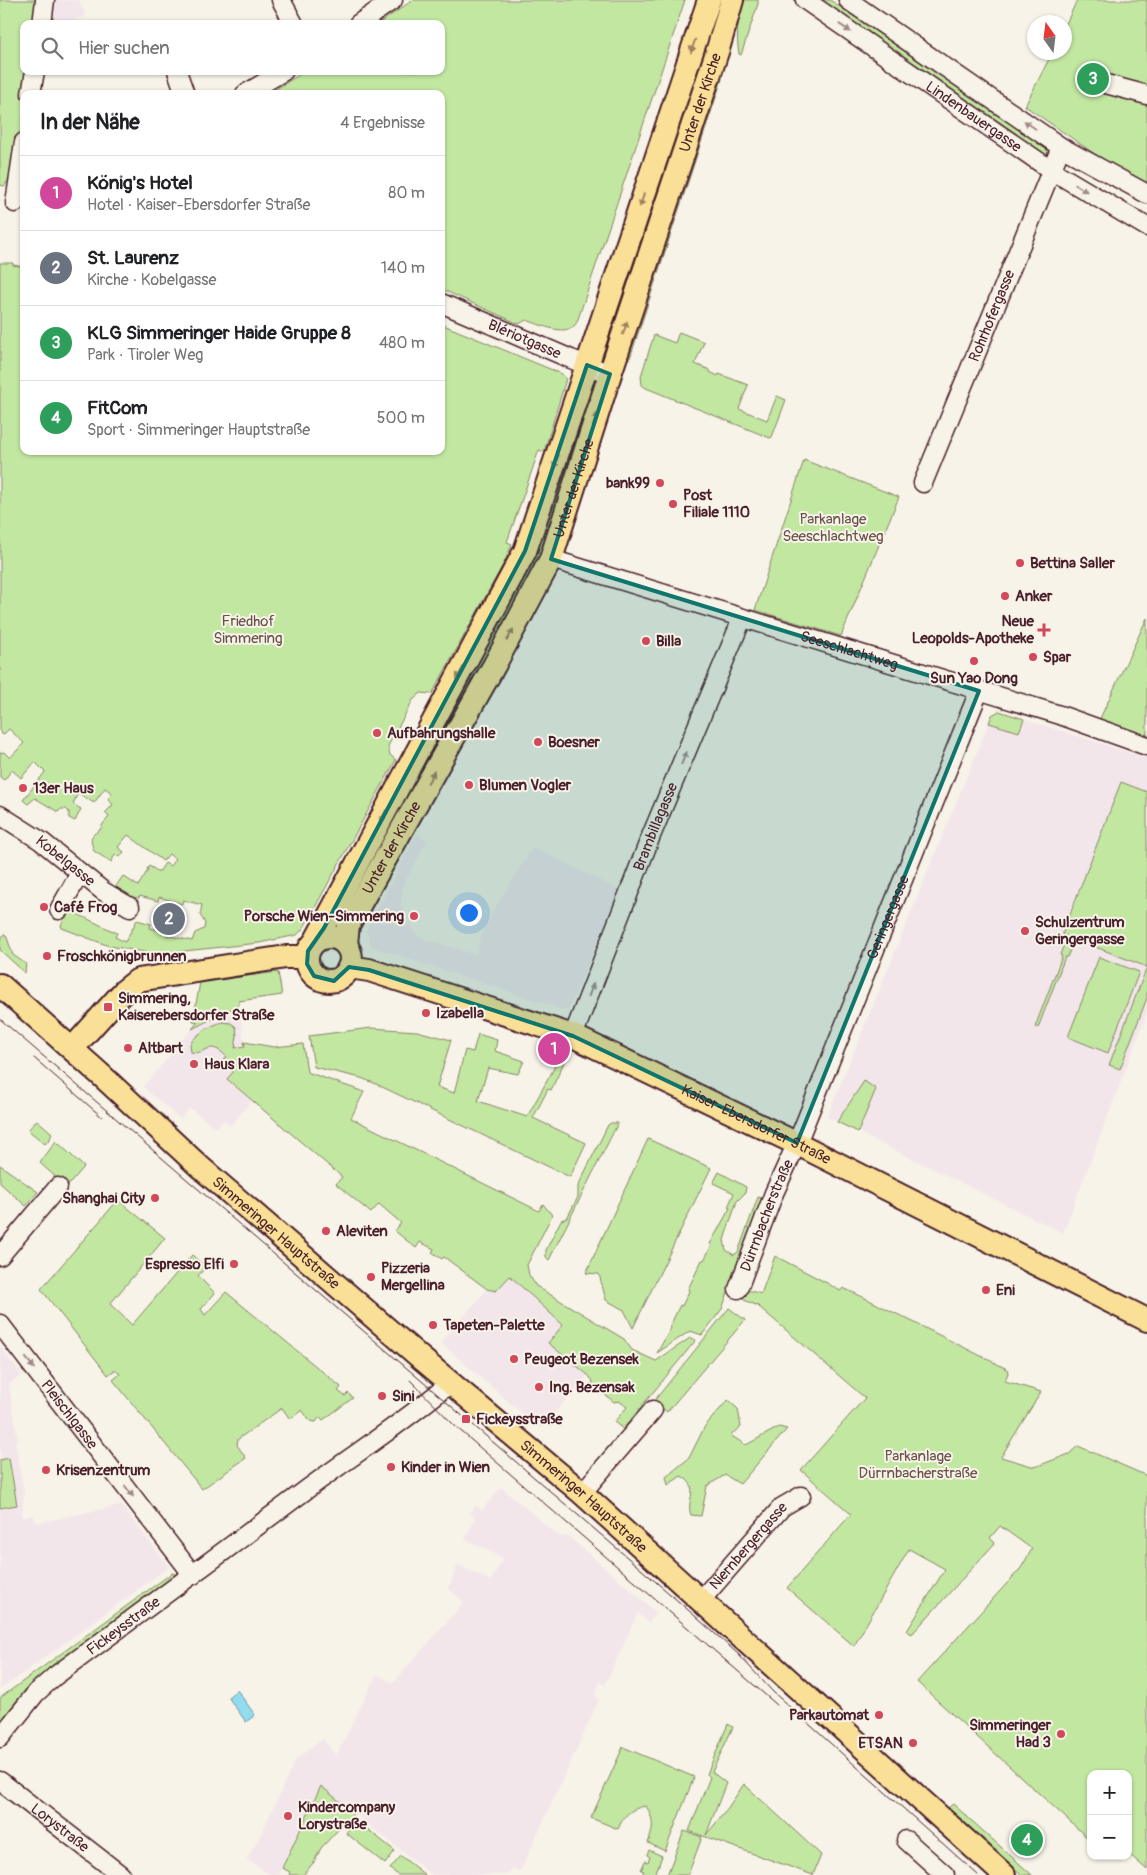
<!DOCTYPE html>
<html lang="de">
<meta charset="utf-8">
<style>
:root{--surface:#fff;--page:#f6f6f6;--text:#202124;--muted:#757577;--line:#e0e0e0;--accent:#d93025}
body{margin:0;font-family:Pangolin,sans-serif;background:var(--page);color:var(--text)}
.controls{position:absolute;right:15px;bottom:15px;display:grid;overflow:hidden;border-radius:10px;box-shadow:0 1px 4px #0004}
.controls button{width:45px;height:45px;display:grid;place-items:center;padding:0;border:0;border-bottom:1px solid var(--line);background:var(--surface);color:var(--text);font:25px sans-serif}
.compass{position:absolute;left:1027px;top:15px;width:45px;height:45px;border-radius:50%;background:var(--surface);box-shadow:0 1px 4px #0004;rotate:346deg}
.you{position:absolute;left:468px;top:912px;width:18px;height:18px;margin:-12px;border:4px solid #fff;border-radius:50%;background:#1a73e8;box-shadow:0 0 0 8px #1a73e833}
.badge{display:grid;place-items:center;width:32px;height:32px;border-radius:50%;background:var(--accent);color:#fff;font-size:16px;font-weight:700}
.pin{position:absolute;translate:-50% -50%;border:2px solid #fff;box-shadow:0 1px 5px #0006}
.list{margin:0;padding:0;list-style:none}
h2{display:flex;justify-content:space-between;align-items:center;height:65px;margin:0;padding:0 20px;font-size:21px}
h2 small{font-size:16px;font-weight:400;color:var(--muted)}
.list li{display:grid;grid-template-columns:32px 1fr auto;gap:15px;align-items:center;box-sizing:border-box;height:75px;padding:0 20px;border-top:1px solid var(--line)}
.list b{display:block;font-size:19px;white-space:nowrap}
.list p{margin:0;font-size:16px;white-space:nowrap;color:var(--muted)}
.list em{font-size:16px;font-style:normal;color:var(--muted)}
.icon{flex:none;width:28px;height:28px;fill:none;stroke:currentColor;stroke-width:2;stroke-linecap:round;stroke-linejoin:round}
.map{position:relative;flex:none;width:1147px;height:1875px;overflow:hidden}
.search{position:absolute;background:var(--surface);box-shadow:0 1px 4px #0004;left:20px;top:20px;width:425px;height:55px;display:flex;align-items:center;gap:12px;box-sizing:border-box;padding:0 18px;border-radius:10px;color:var(--muted);font-size:19px}
.panel{position:absolute;background:var(--surface);box-shadow:0 1px 4px #0004;left:20px;top:90px;width:425px;height:365px;border-radius:10px}
.map>svg:first-child{display:block}
</style>
<div class="map">
<svg width="1147" height="1875" viewBox="0 0 1147 1875">
<rect width="100%" height="100%" fill="#f7f3e8"/>
<filter id="ink" filterUnits="userSpaceOnUse"><feTurbulence type="fractalNoise" baseFrequency=".02" numOctaves="2"/><feDisplacementMap in="SourceGraphic" scale="10" xChannelSelector="R" yChannelSelector="G"/><feConvolveMatrix kernelMatrix="1 2 1 2 8 2 1 2 1" color-interpolation-filters="sRGB"/></filter>
<g filter="url(#ink)">
<!-- built -->
<path fill="#f3e6eb" d="M51 0H79L86 16 64 24H47Z
M999 711 1147 758V1014L1063 1233 827 1117 992 715Z
M417 834 427 841 403 886 401 905 406 921 415 933 422 938 476 955 484 926 533 847 619 890 568 1011 372 947 366 930Z
M239 1005 245 1046 235 1049 223 1060 233 1072 227 1079 252 1100 231 1126 224 1120 216 1128 190 1108 180 1119 143 1087 192 1029Z
M510 1276 563 1325 548 1343 588 1375 540 1429 441 1343 487 1289 496 1291Z
M0 1347 22 1375 9 1384 18 1441 15 1442 24 1492 22 1517 34 1515 36 1523 121 1505 169 1567 0 1690Z
M501 1487 560 1537 568 1536 656 1612 649 1623 638 1613 605 1685 600 1682 595 1695 599 1700 520 1872 513 1868 507 1875H432L321 1787 279 1875H270L247 1859 258 1840 296 1759 323 1739 336 1756 377 1674 393 1683 464 1602 448 1588 458 1565 491 1581 503 1558 465 1539 475 1517 470 1514 475 1505 482 1510Z"/>
<!-- green -->
<path fill="#c2e7a1" stroke="#868366" d="M0 0H41L37 24H24V71H30L24 94V112L13 179 6 183 5 186 0 185Z
M413 0H685L577 322C568 339 540 324 526 320L519 324 441 289V94H268L305 71H441V24H378Z
M717 0H725L607 357 601 353Z
M744 0H758V4L741 55 739 54C736 36 737 17 744 0Z
M821 0H830L1051 152 1048 156Z
M1077 0H1147V183L1111 165 1025 106 1052 53 1064 52 1065 26Z
M720 76H722V79L630 358 625 360Z
M0 263H13V265L24 267V451H441V324L562 374 566 379 544 452 539 450 507 542 512 544 505 561 432 694 421 693 413 700 388 746 390 755 396 760 303 929 297 935 259 943 157 954 109 946 62 928 61 925 69 910 117 933 115 937 125 942 137 920 151 924 150 928 167 932 166 935 192 941 195 933 204 929 205 923 200 915 202 905 183 900 182 904 159 897 158 901 140 896 139 898 132 897 114 889 123 876 138 886 148 870 147 869 149 866 159 872 165 863 170 866 175 859 169 854 163 861 128 835 118 847 124 852 120 857 115 855 111 862 94 851C90 839 89 836 100 830L103 824 109 817 105 813 113 805 108 799 112 793 105 788 94 803 78 793 73 804 81 809 75 821 69 818V812L66 809H61L58 812 35 798 28 804 23 800 45 772 35 762 21 778 12 770 4 780 0 777V753L4 752 10 758 24 743 9 729 3 735 0 732Z
M679 332 704 342 695 364 710 370V372L718 376 719 374 748 385 739 409 767 420 777 396 786 400 772 437 770 438 646 388 642 385 641 376 654 335 675 343Z
M587 397 594 399 545 550 345 917 339 913Z
M804 460 899 497 841 636 755 610Z
M1147 618V746L1096 727Z
M999 711 1024 719 1019 732 989 723 992 715Z
M1121 782 1147 792V998L1120 1069 1109 1065 1147 967 1075 939 1067 957H1065L1038 1028 1035 1027 1062 956 1060 955 1067 936 1062 935Z
M4 934 6 935 13 955 26 964 25 973 0 950V940Z
M1099 957 1139 972 1108 1053 1068 1037Z
M278 972 282 995 239 1001V1005L192 1029 198 1022 193 1021 200 982Z
M222 1022 231 1023 236 1027 237 1036 235 1048 245 1046 244 1042 274 1047 303 1044 307 1072 364 1092 351 1118 539 1211 543 1204 552 1215 527 1265 529 1275 536 1286 624 1339 632 1350 656 1361 690 1338 696 1340 623 1429 614 1422 627 1407 619 1401 614 1402 592 1384 593 1381 588 1375 548 1343 563 1325 510 1276 496 1291 487 1289 444 1257 442 1259 432 1252 434 1249 420 1242 416 1248 395 1231 401 1223 379 1204 371 1213 336 1184 342 1177 227 1079 233 1072 223 1060 227 1057C208 1038 207 1056 191 1052L190 1044C197 1033 210 1026 222 1022Z
M371 1028 417 1031 451 1040 437 1087 454 1093 465 1050 473 1052 478 1034 497 1040 495 1051 524 1061 518 1074 488 1068 478 1101 527 1117 553 1070 562 1051 568 1054 551 1090 548 1089 533 1118 586 1143 570 1177 374 1083 361 1078 314 1067 309 1036Z
M864 1081 876 1089 858 1132 837 1122Z
M37 1120 52 1133 50 1139 45 1144 28 1130Z
M611 1123H618L549 1260 546 1257V1250L561 1220 567 1218 578 1197V1186L608 1125Z
M648 1139 711 1168 633 1328 624 1310 606 1300 599 1274 586 1273Z
M56 1141 84 1167 67 1187 40 1163Z
M0 1165 38 1192 26 1206 0 1183Z
M719 1172 746 1187 745 1193 737 1201 724 1240 726 1250 734 1255 738 1252 758 1197 762 1198 722 1309 702 1335 690 1331 657 1353 671 1328 670 1326 680 1305 682 1306 689 1291 688 1289 702 1260H704L712 1245 710 1244 730 1208 728 1207 734 1193 713 1183Z
M118 1200 165 1238 110 1304 132 1325 192 1255 206 1267 198 1276 215 1293 201 1309 205 1315 226 1292 341 1387 338 1391 345 1396 348 1393 353 1398 323 1420 320 1417 316 1422 310 1421 302 1410 290 1419 282 1408 238 1439 237 1445 246 1458 202 1489 113 1380 120 1374 115 1370 108 1375 41 1289Z
M775 1256 827 1283 840 1291 843 1288 863 1297 1009 1370 1005 1381 1041 1392 1001 1457 1035 1467 1069 1454 1078 1446 1147 1476V1870L1128 1853V1774H1091V1841L917 1682 1021 1568 1032 1549 1000 1526 990 1538 995 1543 912 1634 907 1631 945 1569 909 1549 854 1646 787 1588 851 1514 801 1470 865 1398 758 1306 744 1300 743 1291 745 1289 761 1294Z
M729 1308 745 1320 667 1412 654 1401Z
M728 1400 738 1409 741 1427 730 1435 746 1445 779 1427 787 1429 740 1484 725 1475 707 1486 701 1516 691 1515C685 1500 702 1487 681 1476L668 1485 666 1477 689 1458 705 1426Z
M9 1458 17 1505 0 1508V1460Z
M172 1573 178 1575 31 1683 4 1716 6 1719 0 1725V1698Z
M728 1724 733 1727 712 1772 726 1783 706 1835 725 1812 744 1784 821 1855 813 1875 689 1831 710 1777 707 1774Z
M623 1747 694 1777 665 1851 648 1843C654 1829 654 1818 646 1806 631 1808 624 1815 618 1829L591 1818Z
M321 1786 354 1813 321 1848 314 1862 303 1875H290L289 1874 290 1872 282 1868Z
M953 1804 1032 1875H1022L948 1808Z
M356 1820 395 1851 385 1864 346 1833Z
M684 1831 702 1837 688 1875H667Z
M649 1850 662 1856 655 1875H642L644 1871 641 1870 645 1861 648 1862 650 1857 647 1855Z
M401 1856 425 1875H398L390 1869Z"/>
<!-- water -->
<path fill="#90ddef" stroke="#7491a1" d="M237 1690 255 1715 246 1722 228 1697Z"/>
<g fill="none" stroke-linecap="round" stroke-linejoin="round">
<!-- minor casing -->
<g stroke="#4a1f2b" stroke-width="21">
<g id="minor">
<path d="M281 0 294 24"/>
<path id="s1" d="M805 0 1051 170 1147 227"/>
<path d="M848 0 1061 147 1147 194"/>
<path d="M42 24 45 0"/>
<path d="M358 24 393 0"/>
<path d="M177 71 185 94"/>
<path d="M1106 84 1147 95"/>
<path d="M31 94 35 71"/>
<path d="M245 94 284 71"/>
<path d="M15 203 24 142"/>
<path id="s2" d="M441 303 571 359 610 374"/>
<path id="s3" d="M923 483 1061 147"/>
<path id="s4" d="M551 559 1060 715 1147 746"/>
<path id="s5" d="M0 815 41 841 103 891 130 907"/>
<path d="M59 910 80 873"/>
<path id="s6" d="M573 1036 651 836 742 619"/>
<path d="M0 1256 58 1187"/>
<path id="s7" d="M738 1289 774 1193 797 1143 979 691"/>
<path id="s8" d="M0 1324 193 1575"/>
<path d="M582 1493 653 1410"/>
<path id="s9" d="M701 1600 782 1507 801 1496"/>
<path id="s10" d="M0 1738 36 1693 55 1676C140 1614 225 1550 310 1487 357 1452 406 1421 450 1383"/>
<path id="s11" d="M0 1781 121 1875"/>
<path d="M906 1840 945 1875"/>
</g>
</g>
<!-- major casing -->
<g stroke="#4a1f2b" stroke-width="26">
<g id="major">
<circle cx="329" cy="959" r="22"/>
<path d="M316 940 525 551 709 0"/>
<path id="s12" d="M346 944 348 925 495 664 551 559 610 374 718 49 732 0"/>
<path id="s13" d="M349 967 369 970 573 1036 808 1149 1147 1320"/>
<path id="s14" d="M0 985 101 1075 200 1167 422 1359 582 1493 1004 1875"/>
<path d="M72 1049 124 991 138 980 286 957H306"/>
</g>
</g>
<!-- minor -->
<use href="#minor" stroke="#f7f3e8" stroke-width="18"/>
<!-- major -->
<use href="#major" stroke="#f9e096" stroke-width="22"/>
<!-- tram -->
<path stroke="#4a1f2b" stroke-width="1" d="M0 1019 670 1594 738 1654 773 1692 978 1875
M34 1058 102 1117
M410 1380 455 1426 777 1705"/>
</g>
<!-- one-way arrows -->
<defs><path id="oneway-solid" d="M-6-.8H1V-3.2L6.5 0L1 3.2V.8H-6Z" transform="scale(1.25)"/></defs>
<g fill="#a0898a">
<use href="#oneway-solid" transform="translate(845 28) rotate(34)"/>
<use href="#oneway-solid" transform="translate(1030 125) rotate(-145)"/>
<use href="#oneway-solid" transform="translate(1081 188) rotate(31)"/>
<use href="#oneway-solid" transform="translate(684 758) rotate(-67)"/>
<use href="#oneway-solid" transform="translate(591 990) rotate(-69)"/>
<use href="#oneway-solid" transform="translate(30 1363) rotate(52)"/>
<use href="#oneway-solid" transform="translate(129 1491) rotate(52)"/>
</g>
<g fill="#a28060">
<use href="#oneway-solid" transform="translate(693 46) rotate(109)"/>
<use href="#oneway-solid" transform="translate(642 200) rotate(108)"/>
<use href="#oneway-solid" transform="translate(625 328) rotate(-72)"/>
<use href="#oneway-solid" transform="translate(595 420) rotate(-72)"/>
<use href="#oneway-solid" transform="translate(556 462) rotate(109)"/>
<use href="#oneway-solid" transform="translate(510 635) rotate(-61)"/>
<use href="#oneway-solid" transform="translate(460 673) rotate(118)"/>
<use href="#oneway-solid" transform="translate(431 777) rotate(-61)"/>
<use href="#oneway-solid" transform="translate(383 816) rotate(118)"/>
</g>
</g>
<!-- marked area -->
<path fill="#0f766e" fill-opacity="0.2" stroke="#0f766e" stroke-width="4" stroke-linejoin="round" d="M587 365 610 374 551 559 979 691 797 1143 573 1036 369 970 349 967 334 981 314 976 307 964 308 951 324 928 525 551Z"/>
<!-- markers -->
<g fill="#d1495b" stroke="#f7f3e8" stroke-width="2">
<circle cx="660" cy="483" r="5"/>
<circle cx="673" cy="504" r="5"/>
<circle cx="1020" cy="563" r="5"/>
<circle cx="1005" cy="596" r="5"/>
<path d="M1041.5 622.5h5v5h5v5h-5v5h-5v-5h-5v-5h5z"/>
<circle cx="646" cy="641" r="5"/>
<circle cx="1033" cy="657" r="5"/>
<circle cx="974" cy="661" r="5"/>
<circle cx="377" cy="733" r="5"/>
<circle cx="538" cy="742" r="5"/>
<circle cx="469" cy="785" r="5"/>
<circle cx="23" cy="788" r="5"/>
<circle cx="44" cy="907" r="5"/>
<circle cx="414" cy="916" r="5"/>
<circle cx="1025" cy="931" r="5"/>
<circle cx="47" cy="956" r="5"/>
<rect x="103" y="1002" width="10" height="10" rx="2.5"/>
<circle cx="426" cy="1013" r="5"/>
<circle cx="128" cy="1048" r="5"/>
<circle cx="194" cy="1064" r="5"/>
<circle cx="155" cy="1198" r="5"/>
<circle cx="326" cy="1231" r="5"/>
<circle cx="234" cy="1264" r="5"/>
<circle cx="371" cy="1277" r="5"/>
<circle cx="986" cy="1290" r="5"/>
<circle cx="433" cy="1325" r="5"/>
<circle cx="514" cy="1359" r="5"/>
<circle cx="539" cy="1387" r="5"/>
<circle cx="382" cy="1396" r="5"/>
<rect x="461" y="1414" width="10" height="10" rx="2.5"/>
<circle cx="391" cy="1467" r="5"/>
<circle cx="46" cy="1470" r="5"/>
<circle cx="879" cy="1715" r="5"/>
<circle cx="1061" cy="1734" r="5"/>
<circle cx="913" cy="1743" r="5"/>
<circle cx="288" cy="1816" r="5"/>
</g>
<g text-anchor="middle" stroke-width="4" stroke-linejoin="round" paint-order="stroke">
<!-- street labels -->
<g font-size="15" fill="#4a1f2b" stroke="#f7f3e8">
<text dy="5" stroke="none"><textPath href="#s12" startOffset="918">Unter der Kirche</textPath></text>
<text dy="5" stroke="none"><textPath href="#s1" startOffset="205">Lindenbauergasse</textPath></text>
<text dy="5" stroke="none"><textPath href="#s3" startOffset="181">Rohrhofergasse</textPath></text>
<text dy="5" stroke="none"><textPath href="#s2" startOffset="91">Blériotgasse</textPath></text>
<text dy="5" stroke="none"><textPath href="#s12" startOffset="512">Unter der Kirche</textPath></text>
<text dy="5" stroke="none"><textPath href="#s4" startOffset="312">Seeschlachtweg</textPath></text>
<text dy="5" stroke="none"><textPath href="#s6" startOffset="225">Brambillagasse</textPath></text>
<text dy="5" stroke="none"><textPath href="#s12" startOffset="108">Unter der Kirche</textPath></text>
<text dy="5" stroke="none"><textPath href="#s5" startOffset="80">Kobelgasse</textPath></text>
<text dy="5" stroke="none"><textPath href="#s7" startOffset="401">Geringergasse</textPath></text>
<text dy="5" stroke="none"><textPath href="#s13" startOffset="438">Kaiser-Ebersdorfer Straße</textPath></text>
<text dy="5" stroke="none"><textPath href="#s7" startOffset="79">Dürrnbacherstraße</textPath></text>
<text dy="5" stroke="none"><textPath href="#s14" startOffset="371">Simmeringer Hauptstraße</textPath></text>
<text dy="5" stroke="none"><textPath href="#s8" startOffset="114">Pleischlgasse</textPath></text>
<text dy="5" stroke="none"><textPath href="#s14" startOffset="776">Simmeringer Hauptstraße</textPath></text>
<text dy="5" stroke="none"><textPath href="#s9" startOffset="72">Niernbergergasse</textPath></text>
<text dy="5" stroke="none"><textPath href="#s10" startOffset="168">Fickeysstraße</textPath></text>
<text dy="5" stroke="none"><textPath href="#s11" startOffset="76">Lorystraße</textPath></text>
</g>
<!-- poi labels -->
<g font-size="15" font-weight="bold" fill="#4a1f2b" stroke="#f7f3e8" text-anchor="start">
<text x="650" y="488" text-anchor="end">bank99</text>
<text x="683" y="500">Post<tspan x="683" dy="17">Filiale 1110</tspan></text>
<text x="1030" y="568">Bettina Saller</text>
<text x="1015" y="601">Anker</text>
<text x="1034" y="626" text-anchor="end">Neue<tspan x="1034" dy="17">Leopolds-Apotheke</tspan></text>
<text x="656" y="646">Billa</text>
<text x="1043" y="662">Spar</text>
<text x="974" y="683" text-anchor="middle">Sun Yao Dong</text>
<text x="387" y="738">Aufbahrungshalle</text>
<text x="548" y="747">Boesner</text>
<text x="479" y="790">Blumen Vogler</text>
<text x="33" y="793">13er Haus</text>
<text x="54" y="912">Café Frog</text>
<text x="404" y="921" text-anchor="end">Porsche Wien-Simmering</text>
<text x="1035" y="927">Schulzentrum<tspan x="1035" dy="17">Geringergasse</tspan></text>
<text x="57" y="961">Froschkönigbrunnen</text>
<text x="118" y="1003">Simmering,<tspan x="118" dy="17">Kaiserebersdorfer Straße</tspan></text>
<text x="436" y="1018">Izabella</text>
<text x="138" y="1053">Altbart</text>
<text x="204" y="1069">Haus Klara</text>
<text x="145" y="1203" text-anchor="end">Shanghai City</text>
<text x="336" y="1236">Aleviten</text>
<text x="224" y="1269" text-anchor="end">Espresso Elfi</text>
<text x="381" y="1273">Pizzeria<tspan x="381" dy="17">Mergellina</tspan></text>
<text x="996" y="1295">Eni</text>
<text x="443" y="1330">Tapeten-Palette</text>
<text x="524" y="1364">Peugeot Bezensek</text>
<text x="549" y="1392">Ing. Bezensak</text>
<text x="392" y="1401">Sini</text>
<text x="476" y="1424">Fickeysstraße</text>
<text x="401" y="1472">Kinder in Wien</text>
<text x="56" y="1475">Krisenzentrum</text>
<text x="869" y="1720" text-anchor="end">Parkautomat</text>
<text x="1051" y="1730" text-anchor="end">Simmeringer<tspan x="1051" dy="17">Had 3</tspan></text>
<text x="903" y="1748" text-anchor="end">ETSAN</text>
<text x="298" y="1812">Kindercompany<tspan x="298" dy="17">Lorystraße</tspan></text>
</g>
<!-- park labels -->
<g font-size="15" fill="#685148" stroke="#f7f3e8">
<text x="833" y="524">Parkanlage<tspan x="833" dy="17">Seeschlachtweg</tspan></text>
<text x="248" y="626">Friedhof<tspan x="248" dy="17">Simmering</tspan></text>
<text x="918" y="1461">Parkanlage<tspan x="918" dy="17">Dürrnbacherstraße</tspan></text>
</g>
</g>
</svg>
<div class="controls">
<button>+</button>
<button>−</button>
</div>
<svg class="compass" viewBox="-18 -18 36 36"><path d="M0-13l5 13h-10z" fill="#e53935"/><path d="M0 13l5-13h-10z" fill="#757577"/></svg>
<div class="you"></div>
<div class="pin badge" style="left:554px;top:1049px;background:#d1479c">1</div>
<div class="pin badge" style="left:169px;top:919px;background:#6b7280">2</div>
<div class="pin badge" style="left:1093px;top:79px;background:#2e9e5b">3</div>
<div class="pin badge" style="left:1027px;top:1840px;background:#2e9e5b">4</div>
<div class="search"><svg class="icon" aria-label="search" viewBox="0 0 24 24"><circle cx="10" cy="10" r="6"/><path d="M15 15l6 6"/></svg>Hier suchen</div>
<section class="panel">
<h2>In der Nähe<small>4 Ergebnisse</small></h2>
<ul class="list">
<li><span class="badge" style="background:#d1479c">1</span><div><b>König's Hotel</b><p>Hotel · Kaiser-Ebersdorfer Straße</p></div><em>80 m</em></li>
<li><span class="badge" style="background:#6b7280">2</span><div><b>St. Laurenz</b><p>Kirche · Kobelgasse</p></div><em>140 m</em></li>
<li><span class="badge" style="background:#2e9e5b">3</span><div><b>KLG Simmeringer Haide Gruppe 8</b><p>Park · Tiroler Weg</p></div><em>480 m</em></li>
<li><span class="badge" style="background:#2e9e5b">4</span><div><b>FitCom</b><p>Sport · Simmeringer Hauptstraße</p></div><em>500 m</em></li>
</ul>
</section>
</div>
